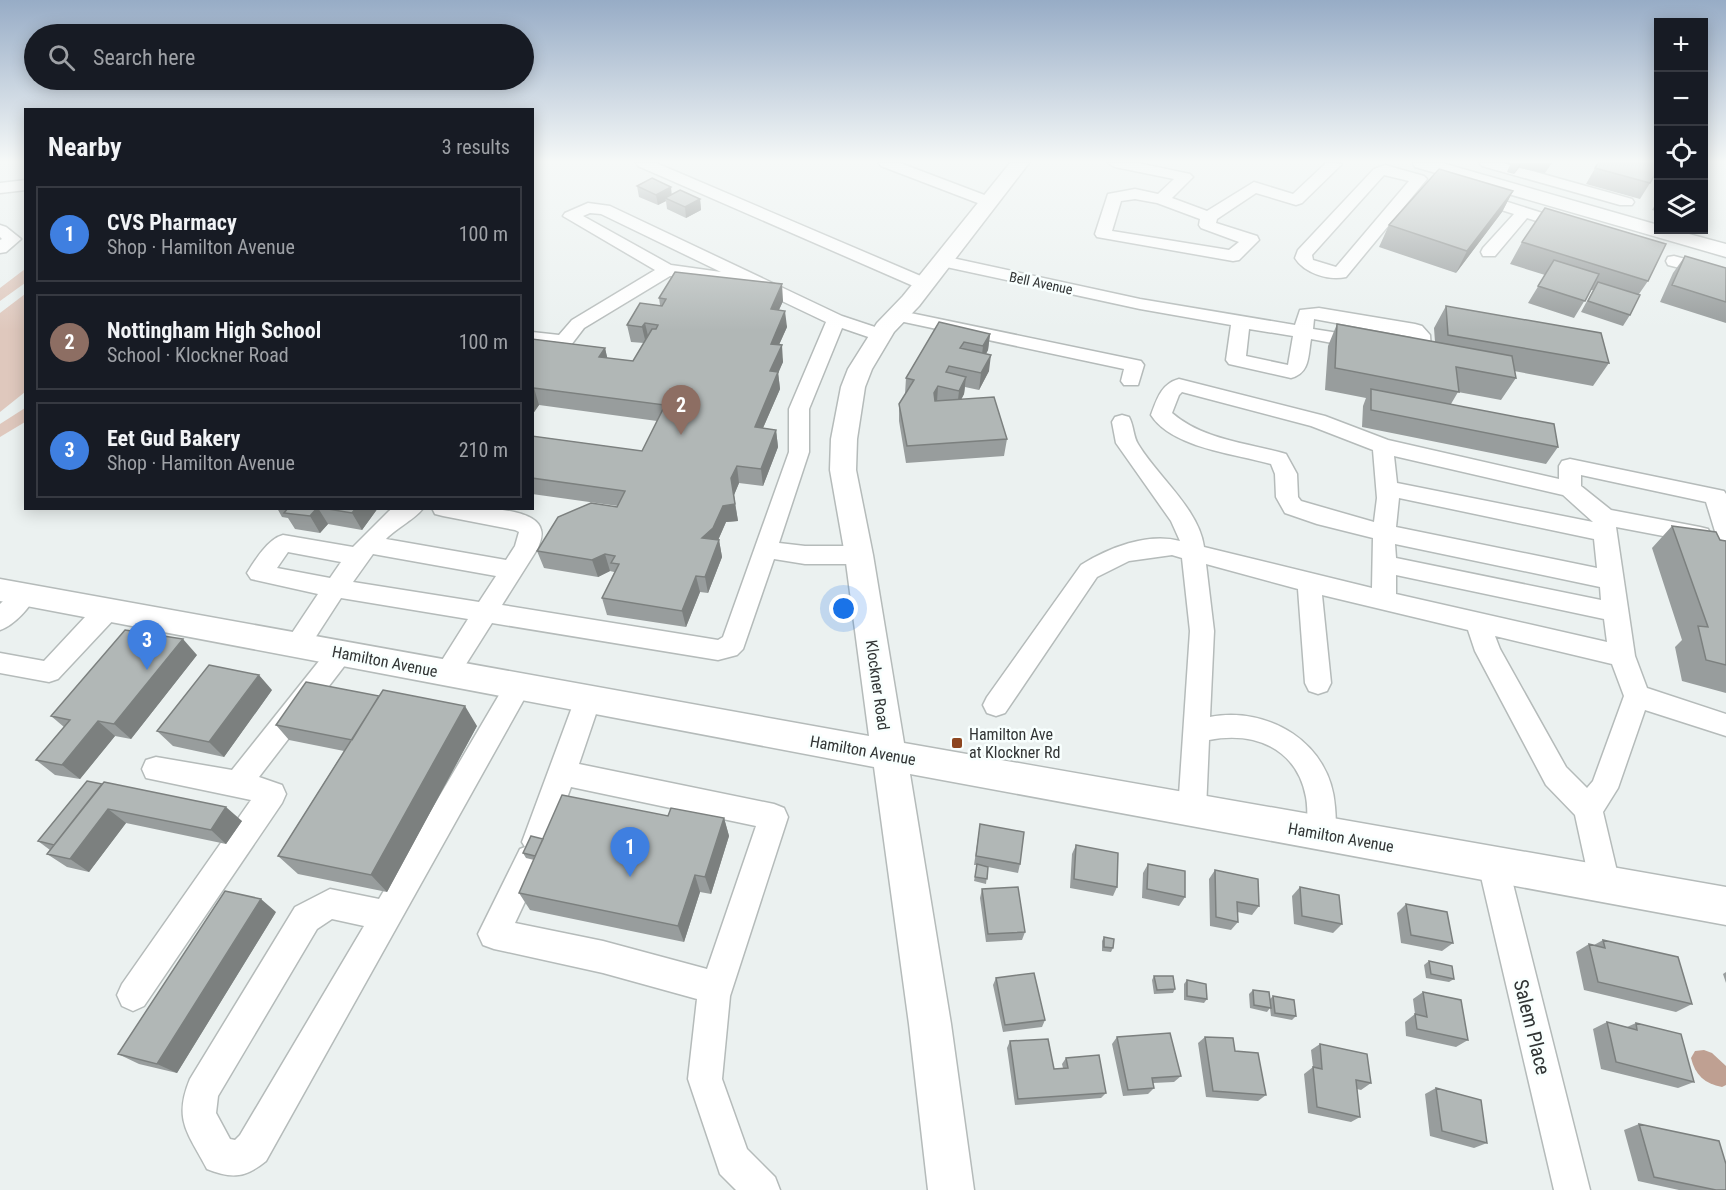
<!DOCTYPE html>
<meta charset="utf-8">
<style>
:root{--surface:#171b24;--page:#242831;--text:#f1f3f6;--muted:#9ea1a6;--line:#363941;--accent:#8c9099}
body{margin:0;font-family:"Roboto Condensed",sans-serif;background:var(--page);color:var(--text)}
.controls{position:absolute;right:18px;top:18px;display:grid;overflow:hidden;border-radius:0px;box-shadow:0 3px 15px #0003}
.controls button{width:54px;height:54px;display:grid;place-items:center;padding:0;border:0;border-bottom:2px solid var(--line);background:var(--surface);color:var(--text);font:30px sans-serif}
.you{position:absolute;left:844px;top:609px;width:21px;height:21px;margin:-15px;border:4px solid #fff;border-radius:50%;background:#1a73e8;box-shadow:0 0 0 9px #1a73e833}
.badge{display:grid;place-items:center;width:39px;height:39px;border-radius:50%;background:var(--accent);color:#fff;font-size:20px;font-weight:700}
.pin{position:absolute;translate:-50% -50px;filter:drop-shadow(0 2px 3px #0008)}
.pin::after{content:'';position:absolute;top:32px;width:21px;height:18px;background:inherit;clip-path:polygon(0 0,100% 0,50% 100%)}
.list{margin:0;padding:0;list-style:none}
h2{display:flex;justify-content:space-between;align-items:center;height:78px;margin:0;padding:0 24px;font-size:26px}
h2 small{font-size:20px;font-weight:400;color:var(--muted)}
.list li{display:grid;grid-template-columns:39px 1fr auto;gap:18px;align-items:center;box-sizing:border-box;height:96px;margin:0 12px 12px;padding:0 12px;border:2px solid var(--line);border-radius:0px}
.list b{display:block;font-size:22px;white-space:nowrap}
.list p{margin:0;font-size:20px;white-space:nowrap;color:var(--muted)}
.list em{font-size:20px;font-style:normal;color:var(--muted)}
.icon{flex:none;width:33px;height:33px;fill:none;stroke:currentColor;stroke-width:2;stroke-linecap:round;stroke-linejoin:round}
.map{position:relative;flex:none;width:1726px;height:1190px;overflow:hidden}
.search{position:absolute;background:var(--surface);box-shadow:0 3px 15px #0003;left:24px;top:24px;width:510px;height:66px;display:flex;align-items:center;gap:15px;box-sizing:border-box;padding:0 21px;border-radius:33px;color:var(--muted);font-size:22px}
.panel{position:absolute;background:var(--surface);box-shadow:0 3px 15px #0003;left:24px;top:108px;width:510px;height:402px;border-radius:0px}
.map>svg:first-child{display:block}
</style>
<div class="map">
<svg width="1726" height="1190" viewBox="0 0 1726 1190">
<rect width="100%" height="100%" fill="#ebf1f0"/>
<!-- green -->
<path fill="#dfc8bd" d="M25 269V283L0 301V288Z
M25 294V392L0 412V313Z
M25 408V422L0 437V424Z"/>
<!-- water -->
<path fill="#bfa092" d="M1704 1050 1712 1053 1726 1066V1085L1722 1087C1705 1084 1695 1075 1691 1058L1695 1051Z"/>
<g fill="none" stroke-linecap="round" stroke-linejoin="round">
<!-- minor casing -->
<g stroke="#b5bbba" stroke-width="3">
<path id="minor" d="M636 163H656L930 280 933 284 930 288H918L638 166Z
M879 163H900L995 199 997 202 995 205H983L881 166Z
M1108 163H1138L1190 174 1193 177 1172 198 1207 211 1254 182 1293 194 1326 163 1342 164 1302 203 1296 205 1256 193 1217 219 1216 223 1257 236 1259 240 1239 260 1233 261 1097 237 1095 234 1108 194 1135 189 1158 194 1174 179 1115 167ZM1135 199 1157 203 1200 219 1199 225 1201 228 1239 242 1229 250 1112 231 1121 201Z
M1480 163H1504L1632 199 1634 202 1632 205H1620L1482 166Z
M1385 165 1424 176 1427 179 1346 277C1329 281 1304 273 1295 258L1298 250 1374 169ZM1384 175 1409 181 1336 267 1313 260 1312 255Z
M26 180V190L0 193V183Z
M1473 191 1574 223 1576 226 1568 231 1527 218 1495 256H1483L1481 252 1483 248 1514 214 1467 199 1465 196Z
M588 203 610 206 842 316 887 331 889 335 887 339 880 341 842 328 809 409V452L779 543 805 546H859L867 549 871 555 867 561 859 564H805L774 559 743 649 737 655 718 660 492 623 456 680 447 683 438 680 434 673 468 619 341 598 306 652 297 655 288 652 284 645 318 594 251 579 247 573C255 560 268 539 283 535L353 547 389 511 393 508H423C418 517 395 529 386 539L506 560 515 546 519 532 515 530 443 516 435 514 432 508C453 508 536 503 541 530 543 536 540 542 538 548L502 605 718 640 723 637 789 452V409L826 322 738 280 730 283 670 276 584 328 571 345 564 347 532 344V332L559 335 572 320 655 270 563 216 565 213ZM590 213 601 214 721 272 671 265 583 216ZM288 552 341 562 330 578 277 568ZM373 554 496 576 479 602 353 582Z
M0 225 6 227 21 239 6 252 0 253V240L2 239 0 237Z
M943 256 1140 299 1295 325 1300 310 1319 308 1415 324 1422 326 1430 335 1431 351 1429 355 1415 358 1394 354 1392 350 1394 346H1412V337L1314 319 1313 329 1364 337 1371 339 1373 343 1371 347 1364 349 1311 339C1308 356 1310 373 1291 378L1229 364 1226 360 1231 325 1140 309 937 265 935 261 937 257ZM1249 329 1293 336 1288 365 1246 356Z
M1674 256 1726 270V280L1668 265 1666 261 1668 257Z
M896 310 1141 361 1144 365 1138 385H1124L1121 381 1124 369 890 319 887 315 890 311Z
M1179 379 1325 416 1388 440 1559 479V466L1562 461 1570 459 1724 491 1726 494V543L1718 541 1706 502 1581 475V486L1611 510 1700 527 1708 529 1711 535 1708 541 1700 543 1616 527 1635 656 1647 688 1726 714V736L1645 710 1618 788 1603 812 1620 884 1616 894 1605 898 1594 894 1590 884 1575 815 1546 785 1475 651 1468 630 1322 595 1331 683 1327 691 1318 694 1309 691 1305 683 1298 589 1206 564 1214 631 1210 717C1269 706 1331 743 1335 807 1336 819 1337 831 1332 842L1322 846 1312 842C1305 827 1309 812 1306 797 1297 748 1254 731 1209 740L1206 810 1202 819 1192 823 1182 819 1178 810 1190 631 1182 558 1172 555 1129 561 1097 577 1005 713 996 716 987 713 983 705 987 697 1081 565C1108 548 1148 532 1180 541L1171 521 1116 443 1112 422 1115 417 1122 415 1129 417C1134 426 1133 436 1138 444 1157 476 1199 509 1204 547L1372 588 1373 538 1317 524 1285 513 1276 497 1275 474 1271 464C1236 454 1172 448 1151 415 1157 399 1161 384 1179 379ZM1182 392 1311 426 1373 450 1377 498 1374 522 1301 501 1298 497 1297 474 1286 454C1248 443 1203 440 1172 413L1179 395ZM1394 456 1563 495 1593 522 1397 483ZM1399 498 1594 539 1597 568 1396 527ZM1395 544 1600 587 1601 600 1396 558ZM1396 575 1604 619 1607 642 1396 594ZM1495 636 1612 664 1624 696 1593 781 1587 788 1566 767 1500 649Z
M25 585 33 588 37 594C30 607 15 625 0 630V604L17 588Z
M108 600 117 602 120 609 117 616 58 679 49 682 0 673V653L44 661 99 602Z
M340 643 349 646 353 653 349 660 259 777 282 785 286 794 282 803 144 1006 133 1011 122 1006 117 995 122 984 251 800 146 778 142 769 146 760 156 757 232 770 331 646Z
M518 675 527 678 531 686 527 694 266 1161C245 1178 232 1179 207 1169 188 1133 173 1120 190 1079L295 907 330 889 379 899 509 678ZM332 919 364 926 240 1135 235 1140 230 1139 216 1113 218 1096 317 929Z
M588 688 597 691 601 699 579 764 774 804 784 808 788 817 730 996 722 1079 747 1149 775 1177 780 1190H736L720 1174 688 1079 697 999 603 973 494 949 483 945 478 934 520 849 525 847 522 842 575 699 579 691ZM571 787 756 826 707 969 603 941 515 923 545 859 542 854 547 852Z
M1493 850 1503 854 1508 864 1590 1190H1554L1478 864 1483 854Z"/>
</g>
<!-- major casing -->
<g stroke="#b5bbba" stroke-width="3">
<path id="major" d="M1010 163H1029L919 306 894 332 872 369 865 387 857 439 856 470 873 555 904 743 1726 887V925L910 774 951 1024 974 1190H928L909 1024 874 767 0 601V579L869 736 845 555 830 470 831 439 841 387 848 369 877 323 903 296Z
M1413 163H1442L1658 225V230H1674L1726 244V257L1415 167Z"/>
</g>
<!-- minor -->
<use href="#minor" fill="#fff" fill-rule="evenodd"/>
<!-- major -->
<use href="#major" fill="#fff" fill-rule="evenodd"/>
</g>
<!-- wall -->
<path fill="#989d9d" d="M1505 163H1552L1545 173 1519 168 1514 174 1507 172 1510 165Z
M1598 163 1650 183 1640 199 1586 184Z
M637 186 672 195 700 199 701 210 686 218 667 209 666 201 658 205 639 197Z
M1513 191 1502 212 1456 273 1379 247 1389 225Z
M1659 198V212L1652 210Z
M1522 242 1648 281 1639 294 1630 315 1623 326 1581 312 1593 290H1591L1574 318 1528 303 1545 275 1510 264Z
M1685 256 1726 268V323L1660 302 1673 273Z
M659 298 783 301 779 310 787 327 779 345 783 362 778 372 780 389 763 428 776 430 778 447 763 486 739 483 734 495 738 521 726 522 718 540H719L722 557 708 593 700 592 686 627 607 615 602 598 614 573V572L610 571 598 577 544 568 537 551 618 506 532 494V436L642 451 657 421 539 405 532 415V339L605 348 607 358 633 361 644 343 631 342 627 325 660 305Z
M1446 306 1609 363 1593 386 1514 371 1516 378 1501 400 1458 392 1451 404 1558 447 1546 464 1362 427 1363 406 1366 398 1325 390 1328 346 1337 324 1435 342 1434 328Z
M939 322 990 334 988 350 986 354 989 371 979 390 965 387 964 394 961 399 1007 439 1004 456 906 463 899 421V404L905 394 906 378Z
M277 508H378L362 530 328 524 320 533 295 529 288 518 282 517Z
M1672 526 1726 541V693L1682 681 1675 647 1682 640 1652 548Z
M197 655 131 739 115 736 80 779 55 775 36 760 64 727 51 716Z
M272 690 224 757 173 746 157 731Z
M276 725 477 726 387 892 298 874 278 856 344 751 289 740Z
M87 781 242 821 226 844 126 823 89 872 67 867 47 854 50 850 38 841Z
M668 816 724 818 729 836 711 894 700 892 684 942 530 910 519 893 534 860 526 858 523 853 543 839Z
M980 824 1020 864 1018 873 988 867 986 884 974 881 977 865H974Z
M1076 845 1117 887 1113 896 1070 888 1072 854Z
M1148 864 1185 897 1179 906 1142 898 1143 873Z
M1215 870 1259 906 1252 915 1237 912 1238 922 1231 930 1210 926 1209 879Z
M1300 887 1342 924 1333 933 1294 924 1292 896Z
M982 889 1025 932 1022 940 986 942 980 898Z
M1406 904 1453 943 1442 951 1401 943 1397 913Z
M276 912 177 1073 139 1064 118 1054Z
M1104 937 1113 948 1111 952 1102 951V941Z
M1603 940 1692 1004 1676 1012 1584 990 1576 952 1589 944 1594 945Z
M1429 961 1454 979 1449 982 1426 978 1424 965Z
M1726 972V983L1723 974Z
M1154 976 1175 989 1173 993 1154 994 1152 980Z
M996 978 1045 1020 1042 1027 1003 1032 993 985Z
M1187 980 1207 999 1204 1003 1184 1000V984Z
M1253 990 1270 999 1273 996 1296 1016 1292 1020 1271 1016 1270 1008 1267 1012 1250 1008 1249 994Z
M1423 992 1468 1040 1456 1047 1406 1036 1405 1022 1415 1014 1413 999Z
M1607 1022 1627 1027 1636 1023 1694 1082 1678 1088 1601 1069 1593 1029Z
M1117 1037 1181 1076 1174 1082 1153 1083 1154 1088 1148 1094 1123 1096 1112 1044Z
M1205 1037 1235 1051 1266 1095 1258 1101 1206 1097 1198 1043Z
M1010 1041 1054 1069 1063 1068 1062 1064 1066 1058 1106 1093 1101 1098 1015 1105 1007 1048Z
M1320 1044 1371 1083 1361 1090 1357 1089 1360 1117 1351 1122 1308 1113 1304 1074 1313 1067 1311 1050Z
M1436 1088 1487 1143 1474 1148 1430 1136 1425 1094Z
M1639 1124 1726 1190H1679L1638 1181 1624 1130Z"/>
<!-- shaded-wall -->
<path fill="#7c807f" d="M1520 163H1522L1514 174Z
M671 187 672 197 665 198 666 201 658 205 656 195Z
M1513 191 1502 212 1456 273 1467 251Z
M700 199 701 210 686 218 685 207Z
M782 284 783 301 772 325 771 309Z
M785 311 787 327 772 360 771 344Z
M645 323 649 340 646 344 642 327Z
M990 334 988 350 981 363 983 346Z
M782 345 783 362 772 388 770 371Z
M605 348 609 365 599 357Z
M991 355 989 371 979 390 981 373Z
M778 372 780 389 756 444 755 427Z
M966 377 964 394 957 408 959 391Z
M938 386 937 402 933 410 934 393Z
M534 388 539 405 532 415V390Z
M776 430 778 447 763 486 761 469Z
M737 466 739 483 734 495 731 478Z
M735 504 738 521 726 522 716 545 702 538 723 506Z
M317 508H318L328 524 320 533 310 516Z
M356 508H378L362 530 352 513Z
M719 540 722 557 708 593 705 577Z
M605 554 610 571 598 577 592 560Z
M696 576 700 592 686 627 682 611Z
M183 639 197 655 131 739 114 724Z
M259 675 272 690 224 757 209 742Z
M465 706 477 726 387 892 371 875Z
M98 721 115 736 80 779 62 765Z
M226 807 242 821 226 844 211 830Z
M108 809 126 823 89 872 70 859Z
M724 818 729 836 711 894 705 877Z
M695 875 700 892 684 942 678 926Z
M261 899 276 912 177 1073 157 1064Z"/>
<!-- building -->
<path fill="#b1b7b6" stroke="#7c807f" stroke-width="1.5" d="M1598 163H1659V167L1650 183 1595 168Z
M1439 169 1513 191 1467 251 1389 225Z
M652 178 671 187 656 195 637 186Z
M680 190 700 199 685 207 665 198Z
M1545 208 1666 244 1648 281 1522 242Z
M1685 256 1726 268V302L1672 285Z
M1554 260 1599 274 1585 301 1538 286Z
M675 272 782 284 771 309 785 311 771 344 782 345 770 371 778 372 755 427 776 430 761 469 737 466 731 478 735 504 723 506 713 528 702 538 719 540 705 577 696 576 682 611 602 598 619 564 611 563 615 556 605 554 592 560 537 551 558 517 591 503 617 507 625 491 532 478V436L642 451 665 405 534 388 532 390V339L605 348 599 357 633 361 652 329H656L658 325 645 323 642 327 627 325 640 303 662 306 666 299 659 298Z
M1598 282 1640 295 1630 315 1588 301Z
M1446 306 1601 333 1609 363 1448 335Z
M939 322 990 334 983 346 964 342 960 348 991 355 981 373 949 366 946 372 966 377 959 391 938 386 934 393 935 401 994 397 1007 439 907 446 899 404 914 380 906 378Z
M1337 324 1512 356 1516 378 1456 367 1459 392 1335 368Z
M1371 389 1554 424 1558 447 1371 410Z
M288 508H317L310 516 284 513Z
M322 508H356L352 513Z
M1672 526 1716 532 1720 540 1726 541V665L1706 660 1698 626 1708 627Z
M125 630 183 639 114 724 98 721 62 765 36 760 70 720 51 716Z
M209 665 259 675 209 742 157 731Z
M306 682 379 696 352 740 276 725Z
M383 690 465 706 371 875 278 856Z
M87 781 102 784 54 845 38 841Z
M104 782 226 807 211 830 108 809 70 859 47 854Z
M562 795 668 816 671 808 724 818 705 877 695 875 678 926 519 893Z
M980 824 1024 832 1020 864 976 856Z
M531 836 543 839 535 856 523 853Z
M1076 845 1118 853 1117 887 1074 879Z
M977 864 988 867 987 879 975 877Z
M1148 864 1185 871V897L1147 889Z
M1215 870 1258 879 1259 906 1237 902 1238 922 1216 917Z
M1018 887 1025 932 988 934 982 889Z
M1300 887 1339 895 1342 924 1302 916Z
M225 891 261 899 157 1064 118 1054Z
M1406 904 1447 912 1453 943 1411 935Z
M1104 937 1114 939 1113 948 1104 947Z
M1603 940 1678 957 1692 1004 1598 982 1589 944 1605 948Z
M1429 961 1452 966 1454 979 1431 974Z
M1034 973 1045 1020 1005 1025 996 978Z
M1154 976H1173L1175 989 1157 990Z
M1187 980 1206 984 1207 999 1187 996Z
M1253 990 1269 992 1271 1008 1254 1005Z
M1423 992 1461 1000 1468 1040 1417 1029 1415 1014 1427 1017Z
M1273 996 1294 1000 1296 1016 1275 1013Z
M1607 1022 1637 1030 1636 1023 1681 1034 1694 1082 1616 1062Z
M1170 1033 1181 1076 1152 1078 1154 1088 1128 1090 1117 1037Z
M1205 1037 1233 1038 1235 1051 1258 1053 1266 1095 1213 1091Z
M1048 1039 1054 1069 1068 1068 1066 1058 1099 1055 1106 1093 1018 1099 1010 1041Z
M1320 1044 1367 1054 1371 1083 1356 1080 1360 1117 1317 1107 1313 1067 1322 1069Z
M1436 1088 1481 1100 1487 1143 1442 1131Z
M1639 1124 1719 1141 1726 1164V1190H1716L1654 1177Z"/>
<!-- sky -->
<linearGradient id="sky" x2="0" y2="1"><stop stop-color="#97acc6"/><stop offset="0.49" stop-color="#f6f9f8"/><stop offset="1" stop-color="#f6f9f8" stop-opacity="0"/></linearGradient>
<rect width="1726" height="330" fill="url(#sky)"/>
<!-- markers -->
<rect fill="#8d4620" stroke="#f8fffe" stroke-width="2" x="951" y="737" width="12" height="12" rx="3"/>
<g text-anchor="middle" stroke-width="5" stroke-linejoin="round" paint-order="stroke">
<!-- far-street labels -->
<g font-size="14" fill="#313434" stroke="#f8fffe">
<text transform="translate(1041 283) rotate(12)" y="5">Bell Avenue</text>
</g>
<!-- street labels -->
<g font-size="16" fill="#313434" stroke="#f8fffe">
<text transform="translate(385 661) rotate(11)" y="6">Hamilton Avenue</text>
<text transform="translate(878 685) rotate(82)" y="6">Klockner Road</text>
<text transform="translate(863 750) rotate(10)" y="6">Hamilton Avenue</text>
<text transform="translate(1341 837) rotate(10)" y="6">Hamilton Avenue</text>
</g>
<!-- poi labels -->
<g font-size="16" fill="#313434" stroke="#f8fffe" text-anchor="start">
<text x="969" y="740">Hamilton Ave<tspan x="969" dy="18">at Klockner Rd</tspan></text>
</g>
<!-- near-street labels -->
<g font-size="20" fill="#313434" stroke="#f8fffe">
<text transform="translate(1532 1027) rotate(76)" y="7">Salem Place</text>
</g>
</g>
</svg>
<div class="controls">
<button>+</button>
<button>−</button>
<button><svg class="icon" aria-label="locate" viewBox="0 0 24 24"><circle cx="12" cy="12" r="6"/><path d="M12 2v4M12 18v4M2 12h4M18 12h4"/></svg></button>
<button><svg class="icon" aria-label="layers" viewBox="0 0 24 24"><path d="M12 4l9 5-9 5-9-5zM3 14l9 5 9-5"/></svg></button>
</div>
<div class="you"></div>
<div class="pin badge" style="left:630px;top:877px;background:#3f7fe0">1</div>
<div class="pin badge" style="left:681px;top:435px;background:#8d6e63">2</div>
<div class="pin badge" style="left:147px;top:670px;background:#3f7fe0">3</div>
<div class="search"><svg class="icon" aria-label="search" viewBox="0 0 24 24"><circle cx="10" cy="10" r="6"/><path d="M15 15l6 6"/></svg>Search here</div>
<section class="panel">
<h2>Nearby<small>3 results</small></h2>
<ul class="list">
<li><span class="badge" style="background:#3f7fe0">1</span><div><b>CVS Pharmacy</b><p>Shop · Hamilton Avenue</p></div><em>100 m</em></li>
<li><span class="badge" style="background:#8d6e63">2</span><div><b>Nottingham High School</b><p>School · Klockner Road</p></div><em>100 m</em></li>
<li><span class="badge" style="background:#3f7fe0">3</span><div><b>Eet Gud Bakery</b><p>Shop · Hamilton Avenue</p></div><em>210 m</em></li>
</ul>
</section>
</div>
